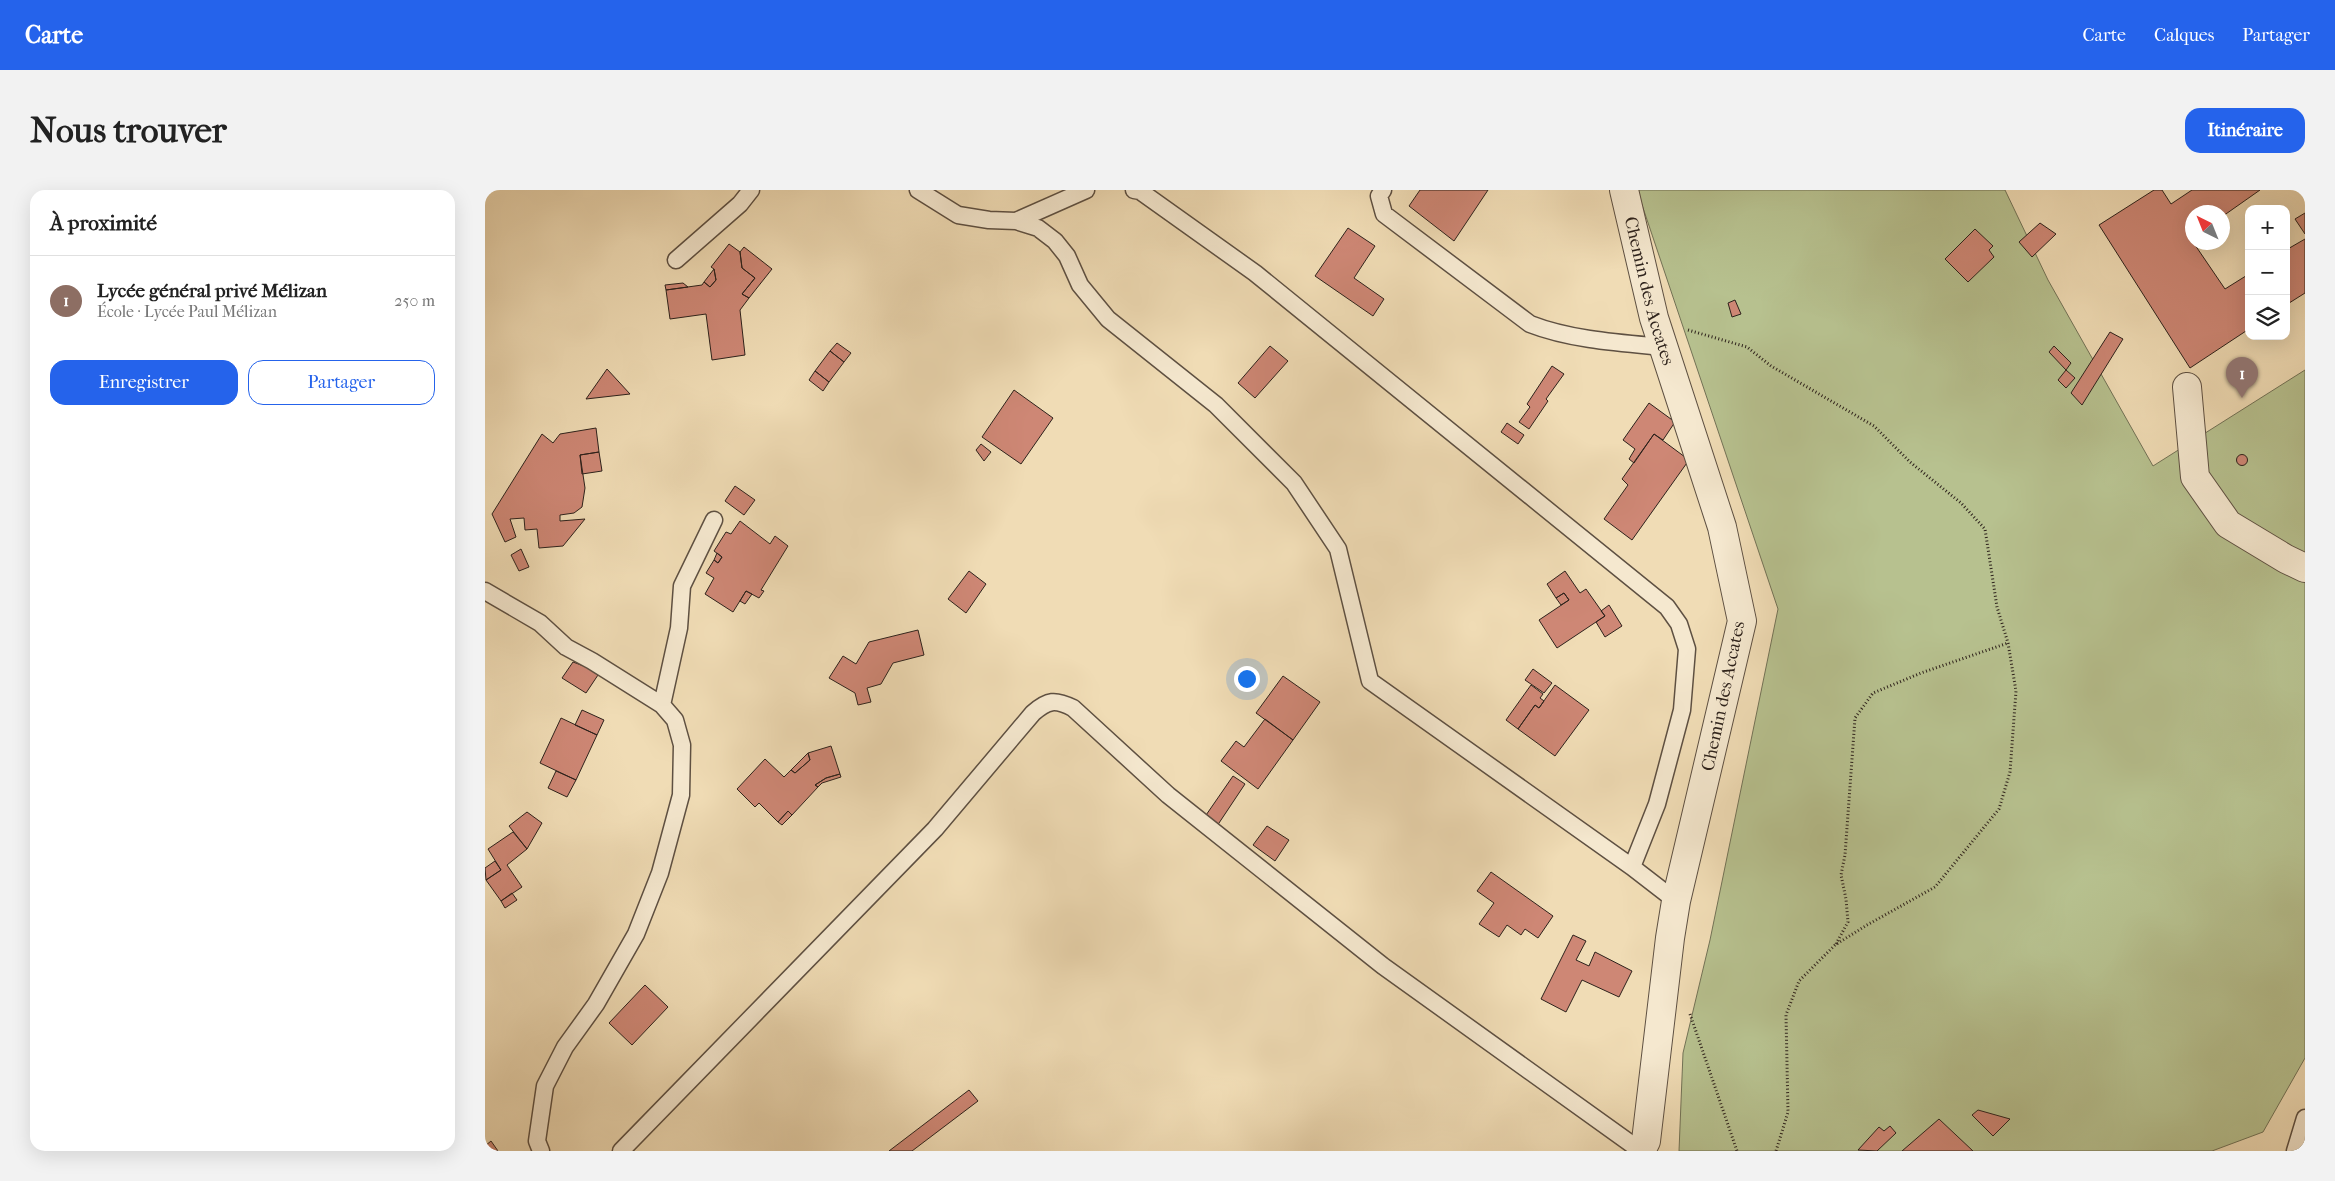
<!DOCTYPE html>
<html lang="fr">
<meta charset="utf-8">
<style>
:root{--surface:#fff;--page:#f2f2f2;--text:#222;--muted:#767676;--line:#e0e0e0;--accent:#2563eb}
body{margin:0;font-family:"IM FELL French Canon",serif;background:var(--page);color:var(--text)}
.controls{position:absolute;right:15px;top:15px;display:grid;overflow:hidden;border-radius:10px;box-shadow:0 5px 20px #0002}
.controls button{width:45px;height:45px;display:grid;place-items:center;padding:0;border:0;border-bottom:1px solid var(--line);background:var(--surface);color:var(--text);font:25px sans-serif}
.compass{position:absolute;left:1700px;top:15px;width:45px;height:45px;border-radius:50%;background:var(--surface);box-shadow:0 5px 20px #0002;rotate:317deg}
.you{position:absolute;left:761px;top:488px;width:18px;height:18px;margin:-12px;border:4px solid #fff;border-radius:50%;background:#1a73e8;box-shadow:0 0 0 8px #1a73e833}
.badge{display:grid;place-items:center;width:32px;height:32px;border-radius:50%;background:var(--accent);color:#fff;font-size:16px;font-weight:700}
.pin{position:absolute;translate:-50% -41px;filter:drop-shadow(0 1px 2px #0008)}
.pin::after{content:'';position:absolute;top:26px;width:18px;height:15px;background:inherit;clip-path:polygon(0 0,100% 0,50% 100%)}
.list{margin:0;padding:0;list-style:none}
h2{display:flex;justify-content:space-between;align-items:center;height:65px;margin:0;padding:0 20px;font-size:21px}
h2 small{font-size:16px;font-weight:400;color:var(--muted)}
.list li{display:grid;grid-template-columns:32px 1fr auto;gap:15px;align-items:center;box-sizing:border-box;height:90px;padding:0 20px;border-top:1px solid var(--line)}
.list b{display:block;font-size:19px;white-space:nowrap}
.list p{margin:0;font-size:16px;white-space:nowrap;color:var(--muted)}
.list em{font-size:16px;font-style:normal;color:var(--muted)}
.actions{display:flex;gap:10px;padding:15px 20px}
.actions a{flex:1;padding:11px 0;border:1px solid var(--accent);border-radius:15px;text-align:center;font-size:18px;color:var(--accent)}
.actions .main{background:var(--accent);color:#fff}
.icon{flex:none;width:28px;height:28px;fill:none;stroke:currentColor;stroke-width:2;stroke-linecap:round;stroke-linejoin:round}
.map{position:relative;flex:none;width:1820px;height:961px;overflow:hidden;border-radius:15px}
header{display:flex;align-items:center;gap:30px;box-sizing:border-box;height:70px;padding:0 25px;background:var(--accent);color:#fff}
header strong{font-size:24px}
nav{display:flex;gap:28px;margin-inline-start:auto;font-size:18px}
.intro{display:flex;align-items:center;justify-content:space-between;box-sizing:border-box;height:120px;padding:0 30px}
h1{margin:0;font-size:35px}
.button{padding:12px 22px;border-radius:15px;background:var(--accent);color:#fff;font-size:18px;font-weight:700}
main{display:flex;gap:30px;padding:0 30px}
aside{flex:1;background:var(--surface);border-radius:15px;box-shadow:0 5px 20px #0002}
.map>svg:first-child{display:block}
</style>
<header>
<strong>Carte</strong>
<nav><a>Carte</a><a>Calques</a><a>Partager</a></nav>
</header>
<div class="intro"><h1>Nous trouver</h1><a class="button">Itinéraire</a></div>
<main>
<aside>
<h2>À proximité<small></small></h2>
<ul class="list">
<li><span class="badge" style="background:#8d6e63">1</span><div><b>Lycée général privé Mélizan</b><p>École · Lycée Paul Mélizan</p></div><em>250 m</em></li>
</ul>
<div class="actions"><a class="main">Enregistrer</a><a>Partager</a></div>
</aside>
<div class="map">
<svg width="1820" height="961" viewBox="0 0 1820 961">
<rect width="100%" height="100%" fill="#f0dcb5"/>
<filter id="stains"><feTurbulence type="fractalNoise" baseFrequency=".004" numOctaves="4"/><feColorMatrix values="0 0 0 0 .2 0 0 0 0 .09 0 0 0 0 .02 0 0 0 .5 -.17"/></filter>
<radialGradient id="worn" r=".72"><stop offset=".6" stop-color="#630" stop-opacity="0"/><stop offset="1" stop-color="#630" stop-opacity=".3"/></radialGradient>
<!-- green -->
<path fill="#b7c18f" stroke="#727256" d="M1152 0H1520L1563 90 1668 276 1820 180V868L1778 942 1727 961H1194L1198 863 1225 750 1293 419Z"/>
<!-- building -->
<path fill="#ce8775" stroke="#2d221c" d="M935 0H1003L969 51 924 16Z
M1669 0H1677L1686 14 1707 0H1775L1738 26V22H1708V46L1706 47 1708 52 1740 99 1764 84V139L1705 178 1614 35Z
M1820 23V44L1810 29Z
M1555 33 1571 44 1547 67 1534 52Z
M863 38 890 56 869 88 899 109 888 126 830 86Z
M1490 39 1508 56 1504 60 1509 67 1483 92 1460 69Z
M1820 49V103L1801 115V60Z
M244 54 255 62 257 78 270 88 257 104 264 108 255 120 260 165 227 170 221 124 185 129 181 100 217 95 219 92 225 97 231 90 229 79 226 77Z
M259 57 287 79 264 108 257 104 270 88 257 78 255 62Z
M229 79 231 90 225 97 219 92Z
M198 93 203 97 181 100 180 95Z
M1250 110 1256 124 1247 127 1243 113Z
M1625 142 1638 149 1597 215 1586 203Z
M352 153 366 163 359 172 345 161Z
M785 156 803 171 770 208 753 193Z
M1569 156 1586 173 1581 180 1564 162Z
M345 161 359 172 344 192 330 181Z
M1067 176 1079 184 1061 209 1063 211 1044 239 1034 232 1045 217 1042 214Z
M122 179 145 204 101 209Z
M1581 180 1590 188 1581 198 1573 190Z
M330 181 344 192 338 201 324 190Z
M529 200 568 228 536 274 497 247Z
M1164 213 1190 232 1178 250 1169 244 1149 273 1144 269 1150 259 1138 250Z
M1022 233 1039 245 1033 254 1016 242Z
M111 238 114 262 95 265 100 298 97 317 89 323 75 325V331L100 329 78 356 54 358 52 339 40 340 39 328 25 329 31 347 20 352 7 324 57 244 68 253 75 244Z
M1169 244 1204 270 1147 350 1119 329 1143 295 1137 289Z
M496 254 506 262 499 271 491 260Z
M114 262 117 281 97 284 95 265Z
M1751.5 270a5.5 5.5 0 1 1 11 0a5.5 5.5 0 1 1-11 0Z
M250 296 270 310 259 325 240 311Z
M255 331 285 354 290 346 303 356 276 400 279 401 274 408 261 401 248 422 220 404 229 388 221 383 229 370 233 373 237 367 229 361 241 342 246 344Z
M36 359 44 377 34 381 26 365Z
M232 363 237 367 233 373 229 370Z
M484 381 501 394 481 423 463 409Z
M1080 381 1095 403 1101 399 1120 426 1072 458 1054 430 1084 410 1079 403 1071 408 1062 394Z
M261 401 267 404 260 414 255 411Z
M1079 403 1084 410 1076 415 1071 408Z
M1124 415 1137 436 1120 447 1111 432 1120 426 1116 421Z
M433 440 439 465 408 473 396 494 382 498 386 512 373 515 370 503 344 488 358 466 371 474 384 452Z
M88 472 115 482 101 503 77 488Z
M1048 479 1067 493 1059 503 1040 490Z
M798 486 835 512 808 550 771 523Z
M1046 495 1058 504 1055 508 1059 511 1054 518 1050 515 1033 539 1021 530Z
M1070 495 1104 520 1070 566 1033 539 1050 515 1054 518Z
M97 520 119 530 112 545 90 535Z
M76 528 112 545 91 590 55 573Z
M780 529 808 550 773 599 736 571 751 551 759 557Z
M346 556 355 584 341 588 330 595 333 597 307 625 303 621 293 632 274 613 270 617 252 599 280 569 299 587 306 580 310 583 325 570 323 563Z
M323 563 325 570 310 583 306 580Z
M71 581 91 590 82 607 63 598Z
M355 584 356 587 337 593 333 597 330 595 341 588Z
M748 586 760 594 732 636 719 628Z
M303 621 307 625 297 635 293 632Z
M42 622 57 633 42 659 24 636Z
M782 636 804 650 790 671 768 655Z
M28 642 42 659 22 675 37 697 16 711 1 690 16 680 3 659Z
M10 671 16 680 1 690 0 678Z
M1006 682 1068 726 1053 748 1040 739 1036 745 1022 735 1014 747 994 734 1009 713 992 701Z
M27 703 32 710 20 718 16 711Z
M1088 745 1101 751 1091 770 1104 776 1110 762 1147 781 1134 807 1097 790 1081 822 1056 809Z
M160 795 183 817 147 855 124 833Z
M484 900 493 911 427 961H404Z
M1493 920 1525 929 1508 946 1487 925Z
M1454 929 1488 961H1417Z
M1405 936 1411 943 1392 961 1373 960 1394 937 1399 941Z
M6 951 13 961H0V956Z"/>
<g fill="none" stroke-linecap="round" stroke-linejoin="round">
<!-- service casing -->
<g stroke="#5e5042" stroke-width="19">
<path id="service" d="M433 0 473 25 504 30 531 31 601 0
M649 0 655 1 770 83 1182 417 1194 434 1202 459 1197 520 1172 614 1147 677
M898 0 894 6 899 24 1045 134C1086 150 1136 153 1179 157
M531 31 553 38 570 51 582 66 595 95 623 129 731 215 809 293 853 359 885 491 1147 677 1191 711
M191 70 255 14 266 0
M0 401 55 433 81 457 107 471 177 515 190 530 197 555 196 605 175 683 151 744 111 814 80 857 60 896 52 951 56 961
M177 515 194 438 197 396 229 330
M136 961 450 639 548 523C563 510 570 509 588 518L683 605 898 776 1156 961
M1810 961 1820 928"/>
</g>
<!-- minor casing -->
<g stroke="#5e5042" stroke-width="30">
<g id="minor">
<path id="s1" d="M1139 0 1169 128 1237 337 1257 431 1191 711 1185 748 1161 951 1156 961"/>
<path d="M1702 197 1710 287 1743 334 1801 369 1820 378"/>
</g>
</g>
<!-- path -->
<path stroke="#2d221c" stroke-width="3" stroke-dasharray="1 2.5" stroke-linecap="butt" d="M1203 140 1262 157 1286 176 1389 236 1425 272 1476 313 1500 339 1512 417 1523 453 1531 501 1525 582 1514 619 1450 697 1382 735 1350 755 1314 791 1301 825 1303 922 1291 961
M1351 754 1363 732 1361 709 1356 685 1360 665 1370 528 1388 503 1436 483 1523 453
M1205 824 1252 961"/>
<!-- service -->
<use href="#service" stroke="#f5e8cf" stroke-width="16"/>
<!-- minor -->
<use href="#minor" stroke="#f5e8cf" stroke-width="28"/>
</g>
<g text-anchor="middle" stroke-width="4" stroke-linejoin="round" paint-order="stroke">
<!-- street labels -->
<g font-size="18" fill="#2d221c" stroke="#f5e8cf">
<text dy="6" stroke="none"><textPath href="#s1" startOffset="104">Chemin des Accates</textPath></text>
<text transform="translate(1238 506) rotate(-78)" y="6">Chemin des Accates</text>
</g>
</g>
<rect width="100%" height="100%" filter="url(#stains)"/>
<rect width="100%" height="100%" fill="url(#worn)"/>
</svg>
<div class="controls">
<button>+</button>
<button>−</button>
<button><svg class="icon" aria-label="layers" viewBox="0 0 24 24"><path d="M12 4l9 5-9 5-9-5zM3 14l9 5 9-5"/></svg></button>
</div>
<svg class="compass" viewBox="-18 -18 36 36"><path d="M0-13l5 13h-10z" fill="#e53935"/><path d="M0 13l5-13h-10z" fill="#767676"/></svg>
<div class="you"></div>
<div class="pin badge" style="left:1757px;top:208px;background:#8d6e63">1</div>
</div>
</main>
